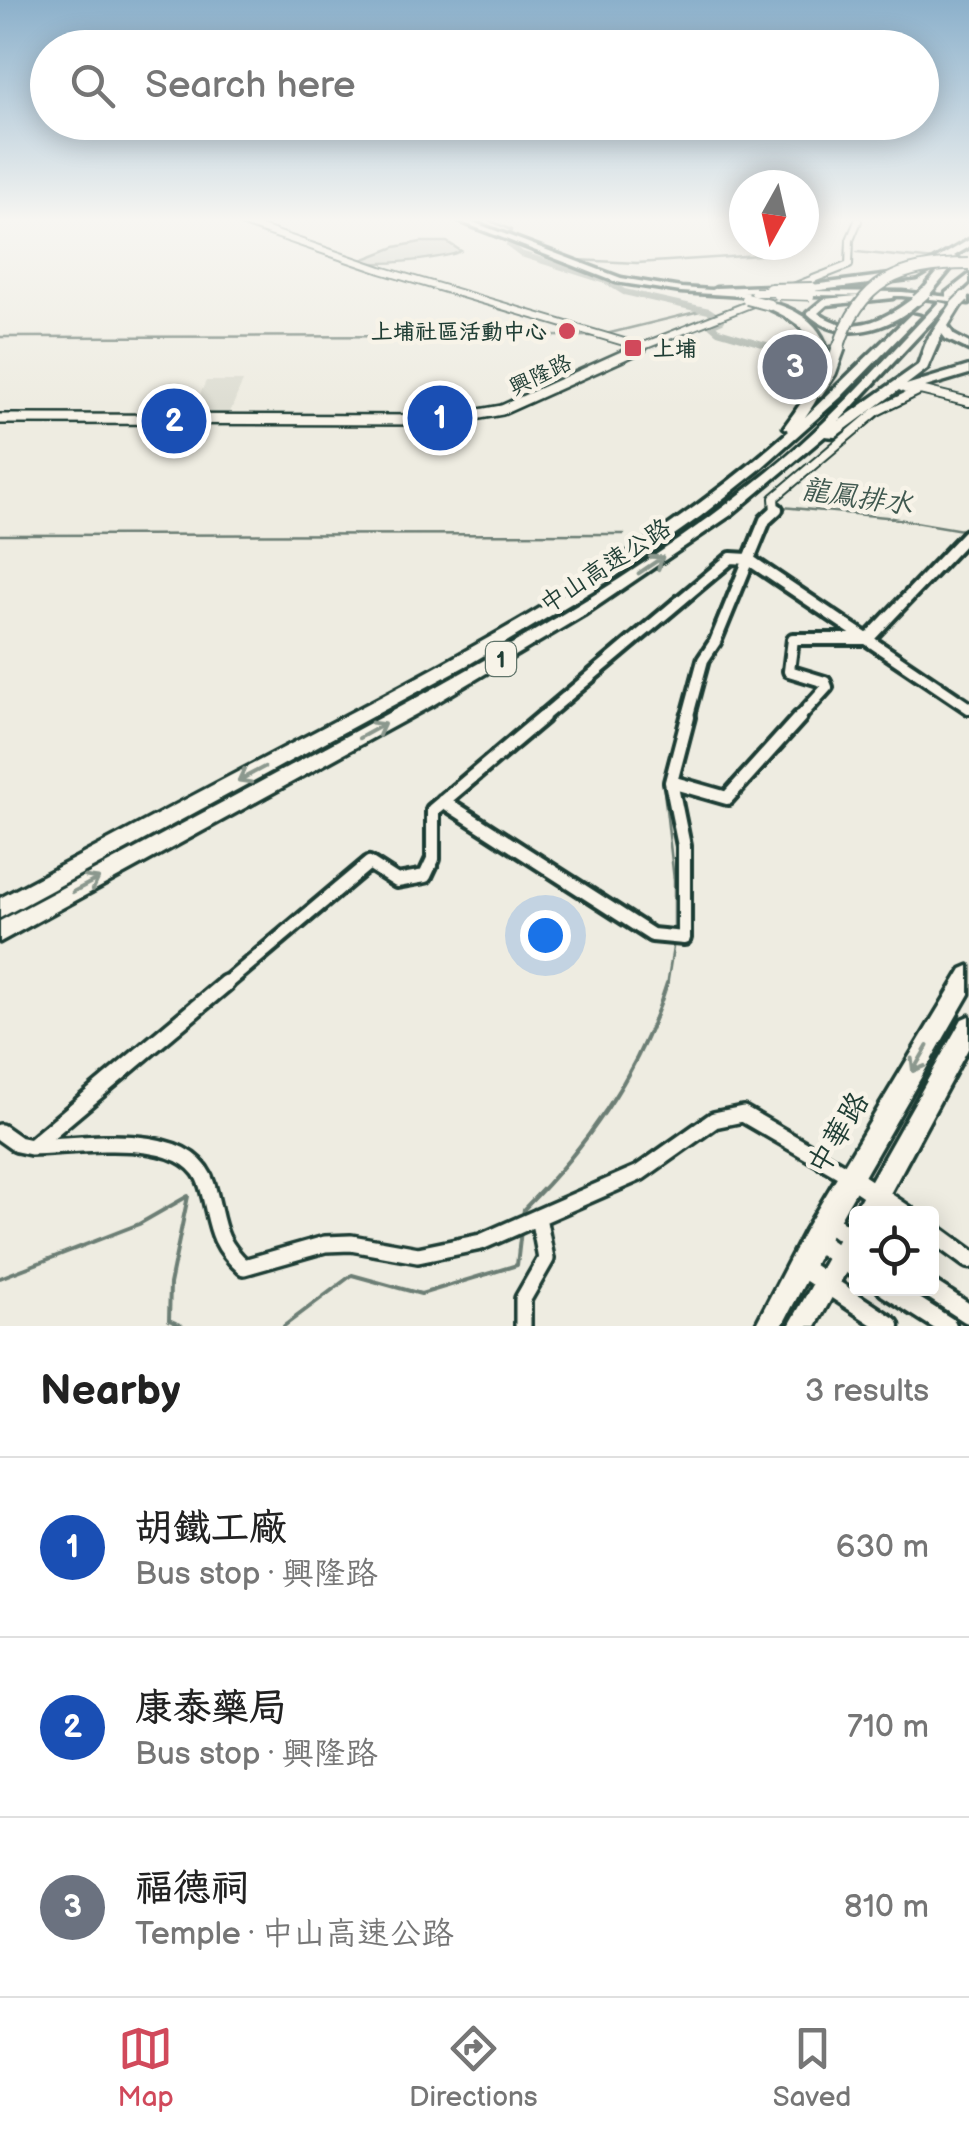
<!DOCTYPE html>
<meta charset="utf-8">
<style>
:root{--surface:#fff;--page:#f2f2f2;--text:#222;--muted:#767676;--line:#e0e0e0;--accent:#d1495b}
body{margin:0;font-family:"Balsamiq Sans","LXGW WenKai TC",sans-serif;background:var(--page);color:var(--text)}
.controls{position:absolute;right:30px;bottom:30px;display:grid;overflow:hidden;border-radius:10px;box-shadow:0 5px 25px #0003}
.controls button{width:90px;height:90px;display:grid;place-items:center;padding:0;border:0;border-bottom:2px solid var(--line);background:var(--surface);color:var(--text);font:50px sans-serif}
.compass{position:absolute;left:729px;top:170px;width:90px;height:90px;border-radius:50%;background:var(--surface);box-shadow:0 5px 25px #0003;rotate:188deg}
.you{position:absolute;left:545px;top:935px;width:35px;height:35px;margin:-25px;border:8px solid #fff;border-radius:50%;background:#1a73e8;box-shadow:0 0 0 15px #1a73e833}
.badge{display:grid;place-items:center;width:65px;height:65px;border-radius:50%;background:var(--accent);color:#fff;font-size:32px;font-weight:700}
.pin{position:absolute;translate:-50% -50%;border:5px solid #fff;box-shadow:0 2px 10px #0006}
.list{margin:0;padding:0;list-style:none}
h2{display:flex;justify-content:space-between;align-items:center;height:130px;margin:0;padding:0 40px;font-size:42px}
h2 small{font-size:32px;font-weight:400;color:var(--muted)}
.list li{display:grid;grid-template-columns:65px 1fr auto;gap:30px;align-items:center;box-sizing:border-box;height:180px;padding:0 40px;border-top:2px solid var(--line)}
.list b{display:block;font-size:38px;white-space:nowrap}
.list p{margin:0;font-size:32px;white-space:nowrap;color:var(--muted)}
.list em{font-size:32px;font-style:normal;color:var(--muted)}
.icon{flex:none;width:55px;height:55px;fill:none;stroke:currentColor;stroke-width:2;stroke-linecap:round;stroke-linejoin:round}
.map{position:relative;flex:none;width:969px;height:1326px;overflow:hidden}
.search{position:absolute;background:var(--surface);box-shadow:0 5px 25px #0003;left:30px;right:30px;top:30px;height:110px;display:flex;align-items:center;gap:25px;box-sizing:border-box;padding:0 35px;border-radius:55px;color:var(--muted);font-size:38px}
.sheet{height:670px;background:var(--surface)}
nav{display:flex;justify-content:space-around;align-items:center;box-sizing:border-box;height:140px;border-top:2px solid var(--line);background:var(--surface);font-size:28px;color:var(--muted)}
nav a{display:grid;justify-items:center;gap:5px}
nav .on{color:var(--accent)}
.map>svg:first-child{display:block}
</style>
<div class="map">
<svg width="969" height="1326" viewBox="0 0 969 1326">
<rect width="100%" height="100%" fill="#eeece1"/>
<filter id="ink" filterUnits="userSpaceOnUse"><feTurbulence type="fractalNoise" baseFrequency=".01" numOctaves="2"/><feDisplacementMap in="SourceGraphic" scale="20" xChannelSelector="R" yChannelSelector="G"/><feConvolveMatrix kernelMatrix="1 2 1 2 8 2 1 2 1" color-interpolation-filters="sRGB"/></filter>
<g filter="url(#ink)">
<!-- built -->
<path fill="#ddddd2" d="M206 381H243L228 417H190Z"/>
<!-- green -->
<path fill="#cccfc4" stroke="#76867c" stroke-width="2.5" d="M421 242H447L461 251C448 258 374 267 359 261L395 247Z"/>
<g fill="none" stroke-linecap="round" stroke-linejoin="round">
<!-- stream-far1 -->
<path stroke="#6c7e74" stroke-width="2.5" d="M491 221 511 230 510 234
M857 252 935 260
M577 260 637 263 789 253
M606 334 704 310
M0 337 593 336
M782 507 886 517 968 531
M0 535 624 534
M743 553 754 526 770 510
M702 654 738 565
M674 933V880L663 782 676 738
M667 986 674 941"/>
<!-- stream -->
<path stroke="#6c7e74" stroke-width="4" d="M523 1217 524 1209C588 1145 641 1070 667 983
M0 1278 139 1224 188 1196 170 1284 169 1320 182 1326
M284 1326 352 1275 421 1294 517 1265 521 1230"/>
<!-- canal-far1 -->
<path stroke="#9fa99f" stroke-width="6" d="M509 245 521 254 606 281 624 292 709 311 722 320 711 325 718 331 780 349"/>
<!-- canal -->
<path stroke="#9fa99f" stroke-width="8" d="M771 347 816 360"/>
<!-- minor-far4 casing -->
<g stroke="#1f3d34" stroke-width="10">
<path id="minor-far4" d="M238 221 381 270 641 347"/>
</g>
<!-- minor-far3 casing -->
<g stroke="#1f3d34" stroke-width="12">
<path id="minor-far3" d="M775 511 774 498 877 411 920 390 969 402"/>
</g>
<!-- minor-far2 casing -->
<g stroke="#1f3d34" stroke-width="18">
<path id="minor-far2" d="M868 639 967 535
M540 719 731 558 748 559 969 708
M687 719 703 660 715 642 765 520 777 509
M798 719 827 687 825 682 789 671 793 639H867"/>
</g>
<!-- minor-far1 casing -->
<g stroke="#1f3d34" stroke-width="20">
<path id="minor-far1" d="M671 782 727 798 800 717
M443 801 652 935 684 938V846L671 782 688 717
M223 986 369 863 397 881 425 876 433 859V810L543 717"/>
</g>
<!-- minor casing -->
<g stroke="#1f3d34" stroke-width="22">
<path id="minor" d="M0 1132 17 1144 31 1147C80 1146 190 1126 207 1185 218 1221 213 1239 244 1267L325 1244 351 1243 418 1255 481 1242 639 1173 714 1120 743 1114 850 1176
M31 1147 226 983
M523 1326V1299L546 1259 538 1217"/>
</g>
<!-- tertiary-far2 casing -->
<g stroke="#1f3d34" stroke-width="10">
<path id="tertiary-far2" d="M636 349 849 265 850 240 858 221"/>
</g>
<!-- tertiary-far1 casing -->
<g stroke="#1f3d34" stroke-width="14">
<path id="tertiary-far1" d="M0 419 446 420 502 410 642 347"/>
</g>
<!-- tertiary casing -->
<g stroke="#1f3d34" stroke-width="25">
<path id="tertiary" d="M850 1177 905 1214
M825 1219 856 1243
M932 1232 969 1259
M814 1239 856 1269
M801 1267 890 1326
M887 1288 947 1326
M929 1288 969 1314"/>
</g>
<!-- secondary casing -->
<g stroke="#1f3d34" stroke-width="7">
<path id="secondary" d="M459 221H470L621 278 681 288 757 293 761 295 757 297 681 292 616 282Z
M809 291 902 292 969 299V303L902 296 806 295 805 293Z"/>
</g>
<!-- primary casing -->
<g stroke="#1f3d34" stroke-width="7">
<path id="primary" d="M969 966V994L823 1248 782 1326H755L805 1230 962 969Z
M969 1016V1047L879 1214H856V1254L816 1326H789L847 1222 856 1219 854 1214 857 1205 962 1019Z"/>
</g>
<!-- motorway casing -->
<g stroke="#1f3d34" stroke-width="7">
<path id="motorway" d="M969 240V247L954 256 959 259 930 294 921 292 948 260 917 278 812 291 807 288 812 285 914 272Z
M969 275V283L954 297H946V293Z
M770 286 775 289 774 291 716 294 711 291 716 288Z
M889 293 894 296 893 298 827 305 818 313C851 337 885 320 913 298L922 300C891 330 841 346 807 313L824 299Z
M939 302 948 304 839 421 918 365 927 340 952 303 956 302 961 305 948 326 954 335 969 343V350L946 339 942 334 927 369 906 385 969 366V374L905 393 899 390 835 437 825 436 731 515 584 615 431 706 0 942V921C120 857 240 793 359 729 501 652 643 574 768 472 831 421 884 360 939 302Z
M766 303C779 303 793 310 804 317 841 344 829 385 805 417L911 314 920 316 841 397 759 470 701 516 612 579 471 663 0 918V898C105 843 210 786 316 731 482 644 647 556 789 431L784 427C824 374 839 338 766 307Z"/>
</g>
<!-- minor-far4 -->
<use href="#minor-far4" stroke="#f7f3e8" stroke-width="6"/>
<!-- minor-far3 -->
<use href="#minor-far3" stroke="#f7f3e8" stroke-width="8"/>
<!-- minor-far2 -->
<use href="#minor-far2" stroke="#f7f3e8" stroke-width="10"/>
<!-- minor-far1 -->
<use href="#minor-far1" stroke="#f7f3e8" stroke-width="12"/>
<!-- minor -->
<use href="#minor" stroke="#f7f3e8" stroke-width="15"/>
<!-- tertiary-far2 -->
<use href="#tertiary-far2" stroke="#f7f3e8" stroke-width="6"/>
<!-- tertiary-far1 -->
<use href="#tertiary-far1" stroke="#f7f3e8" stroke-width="9"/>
<!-- tertiary -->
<use href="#tertiary" stroke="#f7f3e8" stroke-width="18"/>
<!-- secondary -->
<use href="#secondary" fill="#f7f3e8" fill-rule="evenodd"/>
<!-- primary -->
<use href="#primary" fill="#f7f3e8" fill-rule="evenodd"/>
<!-- motorway -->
<use href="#motorway" fill="#f7f3e8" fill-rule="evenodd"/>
<!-- secondary-bridge casing -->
<g stroke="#1f3d34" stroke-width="11" stroke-linecap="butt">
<path id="secondary-bridge" d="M755 292H784
M778 295 810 296"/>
</g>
<!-- motorway-bridge-far1 casing -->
<g stroke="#1f3d34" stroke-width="14" stroke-linecap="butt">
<path id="motorway-bridge-far1" d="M770 289 812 288
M747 299 770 305
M917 300 926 292
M956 305 964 297
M838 349C859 280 901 264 969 264"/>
</g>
<!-- motorway-bridge casing -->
<g stroke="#1f3d34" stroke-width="18" stroke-linecap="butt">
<path id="motorway-bridge" d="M817 391 830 372 839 347"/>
</g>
<!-- secondary-bridge -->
<use href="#secondary-bridge" stroke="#f7f3e8" stroke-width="8"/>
<!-- motorway-bridge-far1 -->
<use href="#motorway-bridge-far1" stroke="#f7f3e8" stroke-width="10"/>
<!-- motorway-bridge -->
<use href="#motorway-bridge" stroke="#f7f3e8" stroke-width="12"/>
</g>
<!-- one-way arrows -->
<defs><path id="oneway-shaft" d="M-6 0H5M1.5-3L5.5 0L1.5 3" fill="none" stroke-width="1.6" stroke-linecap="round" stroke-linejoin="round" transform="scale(2.5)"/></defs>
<g stroke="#8b988e">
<use href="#oneway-shaft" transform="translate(651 565) rotate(-34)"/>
<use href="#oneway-shaft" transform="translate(372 731) rotate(-29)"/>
<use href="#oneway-shaft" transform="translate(251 774) rotate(152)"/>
<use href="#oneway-shaft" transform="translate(86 885) rotate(-28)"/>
<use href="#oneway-shaft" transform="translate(920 1059) rotate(120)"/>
</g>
</g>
<!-- sky -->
<linearGradient id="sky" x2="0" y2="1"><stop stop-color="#8bb0cb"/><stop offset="0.54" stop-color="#f7f6f2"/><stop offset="1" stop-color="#f7f6f2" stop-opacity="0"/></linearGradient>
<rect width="969" height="407" fill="url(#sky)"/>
<!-- markers -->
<g fill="#d1495b" stroke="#f7f3e8" stroke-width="4">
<circle cx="567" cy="331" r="10"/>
<rect x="623" y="338" width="20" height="20" rx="5"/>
</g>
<g text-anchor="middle" stroke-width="9" stroke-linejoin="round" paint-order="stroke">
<!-- far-poi labels -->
<g font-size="22" font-weight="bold" fill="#1f3d34" stroke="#f7f3e8" text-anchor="end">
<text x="547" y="339">上埔社區活動中心</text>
<text x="653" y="356" text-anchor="start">上埔</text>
</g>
<!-- far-street labels -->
<g font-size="22" fill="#1f3d34" stroke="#f7f3e8">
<text transform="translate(540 374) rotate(-25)" y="8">興隆路</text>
</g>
<!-- shield labels -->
<rect fill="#f7f3e8" stroke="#60746a" stroke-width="2.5" x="486" y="642" width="30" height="34" rx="8"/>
<g font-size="22" font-weight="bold" fill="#1f3d34">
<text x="501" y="667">1</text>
</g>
<!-- street labels -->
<g font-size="25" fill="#1f3d34" stroke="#f7f3e8">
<text transform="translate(605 565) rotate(-33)" y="9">中山高速公路</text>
</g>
<!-- water labels -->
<g font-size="28" font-style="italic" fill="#3f584f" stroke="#f7f3e8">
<text transform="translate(857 496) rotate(8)" y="10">龍鳳排水</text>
</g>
<!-- near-street labels -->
<g font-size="30" fill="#1f3d34" stroke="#f7f3e8">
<text transform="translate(838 1133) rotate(-59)" y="10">中華路</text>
</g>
</g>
</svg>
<div class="controls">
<button><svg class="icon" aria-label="locate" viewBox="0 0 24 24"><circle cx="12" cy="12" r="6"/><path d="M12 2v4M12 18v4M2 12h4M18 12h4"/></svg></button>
</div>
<svg class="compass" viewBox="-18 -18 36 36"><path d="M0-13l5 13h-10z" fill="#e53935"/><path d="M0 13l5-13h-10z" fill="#767676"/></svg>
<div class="you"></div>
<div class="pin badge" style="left:440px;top:418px;background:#1a4fb4">1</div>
<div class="pin badge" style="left:174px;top:421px;background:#1a4fb4">2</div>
<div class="pin badge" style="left:795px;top:367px;background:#6b7280">3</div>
<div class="search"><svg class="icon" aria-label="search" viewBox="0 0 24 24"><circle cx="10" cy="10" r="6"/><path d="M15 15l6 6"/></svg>Search here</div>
</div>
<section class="sheet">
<h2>Nearby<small>3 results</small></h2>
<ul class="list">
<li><span class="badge" style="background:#1a4fb4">1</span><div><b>胡鐵工廠</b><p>Bus stop · 興隆路</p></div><em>630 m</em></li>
<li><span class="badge" style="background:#1a4fb4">2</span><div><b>康泰藥局</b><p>Bus stop · 興隆路</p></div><em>710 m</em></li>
<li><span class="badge" style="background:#6b7280">3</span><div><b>福德祠</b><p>Temple · 中山高速公路</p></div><em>810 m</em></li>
</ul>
</section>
<nav>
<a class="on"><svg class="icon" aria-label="map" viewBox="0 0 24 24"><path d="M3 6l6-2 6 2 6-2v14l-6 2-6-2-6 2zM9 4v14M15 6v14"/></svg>Map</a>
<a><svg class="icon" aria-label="directions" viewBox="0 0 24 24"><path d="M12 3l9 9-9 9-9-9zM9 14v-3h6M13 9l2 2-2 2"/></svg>Directions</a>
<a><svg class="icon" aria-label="saved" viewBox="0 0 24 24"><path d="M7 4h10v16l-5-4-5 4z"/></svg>Saved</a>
</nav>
